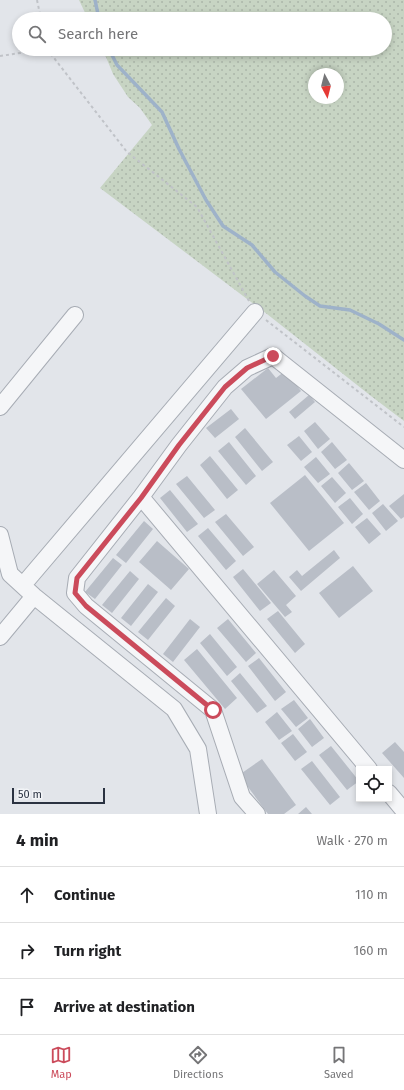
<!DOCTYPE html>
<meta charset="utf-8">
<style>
:root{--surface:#fff;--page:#f6f6f6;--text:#202124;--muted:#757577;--line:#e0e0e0;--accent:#cb4b5b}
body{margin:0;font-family:"Fira Sans",sans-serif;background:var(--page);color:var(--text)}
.controls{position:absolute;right:12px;bottom:12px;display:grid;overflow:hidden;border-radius:0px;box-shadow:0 2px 6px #0003}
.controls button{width:36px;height:36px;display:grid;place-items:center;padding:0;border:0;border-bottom:1px solid var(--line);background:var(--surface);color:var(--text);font:20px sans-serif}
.compass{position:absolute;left:308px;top:68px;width:36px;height:36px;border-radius:50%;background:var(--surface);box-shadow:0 2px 6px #0003;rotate:173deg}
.scale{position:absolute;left:12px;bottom:10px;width:93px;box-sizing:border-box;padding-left:4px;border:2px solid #2a3241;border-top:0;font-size:11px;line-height:14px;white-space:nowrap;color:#2a3241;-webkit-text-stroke:3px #f2f4f7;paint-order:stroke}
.stop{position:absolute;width:12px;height:12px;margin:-9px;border:3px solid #cb4b5b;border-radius:50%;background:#fff}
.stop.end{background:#cb4b5b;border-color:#fff;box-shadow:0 1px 4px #0008}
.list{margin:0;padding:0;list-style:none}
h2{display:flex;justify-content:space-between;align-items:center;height:52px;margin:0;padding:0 16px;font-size:17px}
h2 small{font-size:13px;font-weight:400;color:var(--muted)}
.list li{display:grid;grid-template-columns:26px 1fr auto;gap:12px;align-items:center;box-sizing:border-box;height:56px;padding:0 16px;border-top:1px solid var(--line)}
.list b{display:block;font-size:15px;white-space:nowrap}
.list em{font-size:13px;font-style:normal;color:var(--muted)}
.icon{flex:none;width:22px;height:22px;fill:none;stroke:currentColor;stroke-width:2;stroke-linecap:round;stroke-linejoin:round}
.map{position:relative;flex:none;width:404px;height:814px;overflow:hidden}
.search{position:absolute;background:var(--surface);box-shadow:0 2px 6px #0003;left:12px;right:12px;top:12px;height:44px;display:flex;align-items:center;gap:10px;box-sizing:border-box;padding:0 14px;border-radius:22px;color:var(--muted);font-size:15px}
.sheet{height:220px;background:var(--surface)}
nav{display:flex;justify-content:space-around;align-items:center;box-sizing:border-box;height:56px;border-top:1px solid var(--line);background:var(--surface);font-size:11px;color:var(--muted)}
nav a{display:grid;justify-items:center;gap:2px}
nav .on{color:var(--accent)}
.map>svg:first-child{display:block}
</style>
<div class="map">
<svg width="404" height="814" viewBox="0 0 404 814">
<defs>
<pattern id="green-dots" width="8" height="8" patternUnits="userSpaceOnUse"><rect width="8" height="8" fill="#c7d4c3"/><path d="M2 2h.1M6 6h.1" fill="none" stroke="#abb6a9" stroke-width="1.8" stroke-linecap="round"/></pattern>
</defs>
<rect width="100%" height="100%" fill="#e2e5ea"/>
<!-- green -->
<path fill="url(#green-dots)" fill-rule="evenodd" d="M79 0H404V421L371 396 267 314 100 188 152 125 140 108 128 97 113 74 106 57 98 49H385V19H88ZM314 74H338V98H314Z"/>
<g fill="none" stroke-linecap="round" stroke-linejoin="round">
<!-- stream -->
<path stroke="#9eb2c9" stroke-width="3.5" d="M95 0 99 19
M109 49 117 65 162 112 179 149 206 200 223 226 252 245 275 272 305 296 320 306 350 310 379 324 404 340"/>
</g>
<!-- building -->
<path fill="#b9bec7" d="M268 368 276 378 285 371 301 391 266 419 241 389Z
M309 395 315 402 295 419 289 412Z
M231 409 239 419 215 438 206 428Z
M315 422 330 439 318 449 304 431Z
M245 428 273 462 262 471 235 437Z
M299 436 312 452 301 461 287 445Z
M229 442 256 476 246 485 218 451Z
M332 442 347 460 335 469 321 452Z
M210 456 238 490 227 499 200 465Z
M316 457 330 474 318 483 304 467Z
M349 463 364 481 352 490 338 473Z
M305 475 344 523 309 551 270 503Z
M187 476 215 510 204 518 176 484Z
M332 477 346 493 335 503 321 486Z
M366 483 380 501 369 510 354 492Z
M170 490 198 524 187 532 160 498Z
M404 494V517L401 519 389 506Z
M350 498 363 514 352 524 338 507Z
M383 504 398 521 386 531 372 513Z
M226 514 254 547 243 556 215 522Z
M367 518 381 534 369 544 355 527Z
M144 521 153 529 126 563 116 555Z
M208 528 236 561 226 570 198 536Z
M157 541 189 569 171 590 139 562Z
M334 550 340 558 301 591 289 577 297 570 302 576Z
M113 558 122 565 95 599 85 592Z
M353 566 373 591 339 618 319 593Z
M243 569 271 603 260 611 233 577Z
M274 570 296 596 286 605 292 612 285 617 257 584Z
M130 571 139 579 112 613 102 605Z
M148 584 158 592 131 626 121 618Z
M166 598 175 606 148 640 138 632Z
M278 611 305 644 295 653 267 619Z
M190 619 200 627 173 662 163 654Z
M228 619 256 653 246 662 217 628Z
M210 634 237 667 227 676 200 643Z
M197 649 237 698 225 709 184 660Z
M259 658 286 692 275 701 248 666Z
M240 673 267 706 257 713 231 681Z
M294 700 308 718 296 727 281 709Z
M277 712 292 731 279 740 265 722Z
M310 719 324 738 312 747 298 729Z
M293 734 307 752 295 761 281 743Z
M395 742 404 752V778L382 753Z
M331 746 359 781 347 790 319 755Z
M262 759 296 805 284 814H268L239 775Z
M312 761 340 797 330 805 301 769Z
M306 807 312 814H298Z"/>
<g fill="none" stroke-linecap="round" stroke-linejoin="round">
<!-- minor casing -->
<g stroke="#a7acb4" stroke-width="18">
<path id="minor" d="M0 407 75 315
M141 497 369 769
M0 535 10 574 34 596 174 709 198 749 208 814
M23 585 255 312
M0 637 34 596
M389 793 404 811
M257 814 242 797 213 710 86 606 75 593 77 578 141 497 179 445 225 387 247 368 273 356 404 460"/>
</g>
<!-- path -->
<path stroke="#c0c3c8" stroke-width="2" stroke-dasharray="3 3" stroke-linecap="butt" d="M37 0 41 19
M47 49 127 152 197 207 249 301
M0 56 47 49
M266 320 404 427"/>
<!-- minor -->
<use href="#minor" stroke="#f5f6f8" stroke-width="16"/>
</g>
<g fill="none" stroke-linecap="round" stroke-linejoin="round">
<!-- route -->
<path stroke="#cb4b5b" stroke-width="5" d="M213 710 86 606 75 593 77 578 141 498 179 445 225 387 247 368 273 356"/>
</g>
</svg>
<div class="controls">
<button><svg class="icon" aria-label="locate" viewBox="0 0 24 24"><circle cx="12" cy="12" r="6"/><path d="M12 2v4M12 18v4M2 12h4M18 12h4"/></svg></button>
</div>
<svg class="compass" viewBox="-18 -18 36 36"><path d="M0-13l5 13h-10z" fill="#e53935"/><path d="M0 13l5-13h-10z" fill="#757577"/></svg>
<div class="scale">50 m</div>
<div class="stop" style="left:213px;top:710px"></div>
<div class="stop end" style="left:273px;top:356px"></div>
<div class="search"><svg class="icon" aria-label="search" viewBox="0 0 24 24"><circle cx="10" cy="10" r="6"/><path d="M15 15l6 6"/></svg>Search here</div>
</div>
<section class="sheet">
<h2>4 min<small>Walk · 270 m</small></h2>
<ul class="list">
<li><svg class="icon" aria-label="ahead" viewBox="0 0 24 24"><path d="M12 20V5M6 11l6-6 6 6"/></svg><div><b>Continue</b></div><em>110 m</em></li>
<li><svg class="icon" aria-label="right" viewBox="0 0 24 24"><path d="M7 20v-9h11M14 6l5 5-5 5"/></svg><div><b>Turn right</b></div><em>160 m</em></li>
<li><svg class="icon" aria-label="arrive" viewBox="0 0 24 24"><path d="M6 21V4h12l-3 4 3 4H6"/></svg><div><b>Arrive at destination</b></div></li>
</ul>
</section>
<nav>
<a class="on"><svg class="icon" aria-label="map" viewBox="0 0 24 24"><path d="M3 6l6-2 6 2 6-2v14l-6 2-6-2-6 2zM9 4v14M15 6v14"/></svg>Map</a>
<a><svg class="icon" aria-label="directions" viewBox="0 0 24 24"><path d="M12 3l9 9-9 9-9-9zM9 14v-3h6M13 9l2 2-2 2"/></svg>Directions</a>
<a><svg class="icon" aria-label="saved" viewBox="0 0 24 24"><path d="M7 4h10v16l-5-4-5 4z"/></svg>Saved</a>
</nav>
